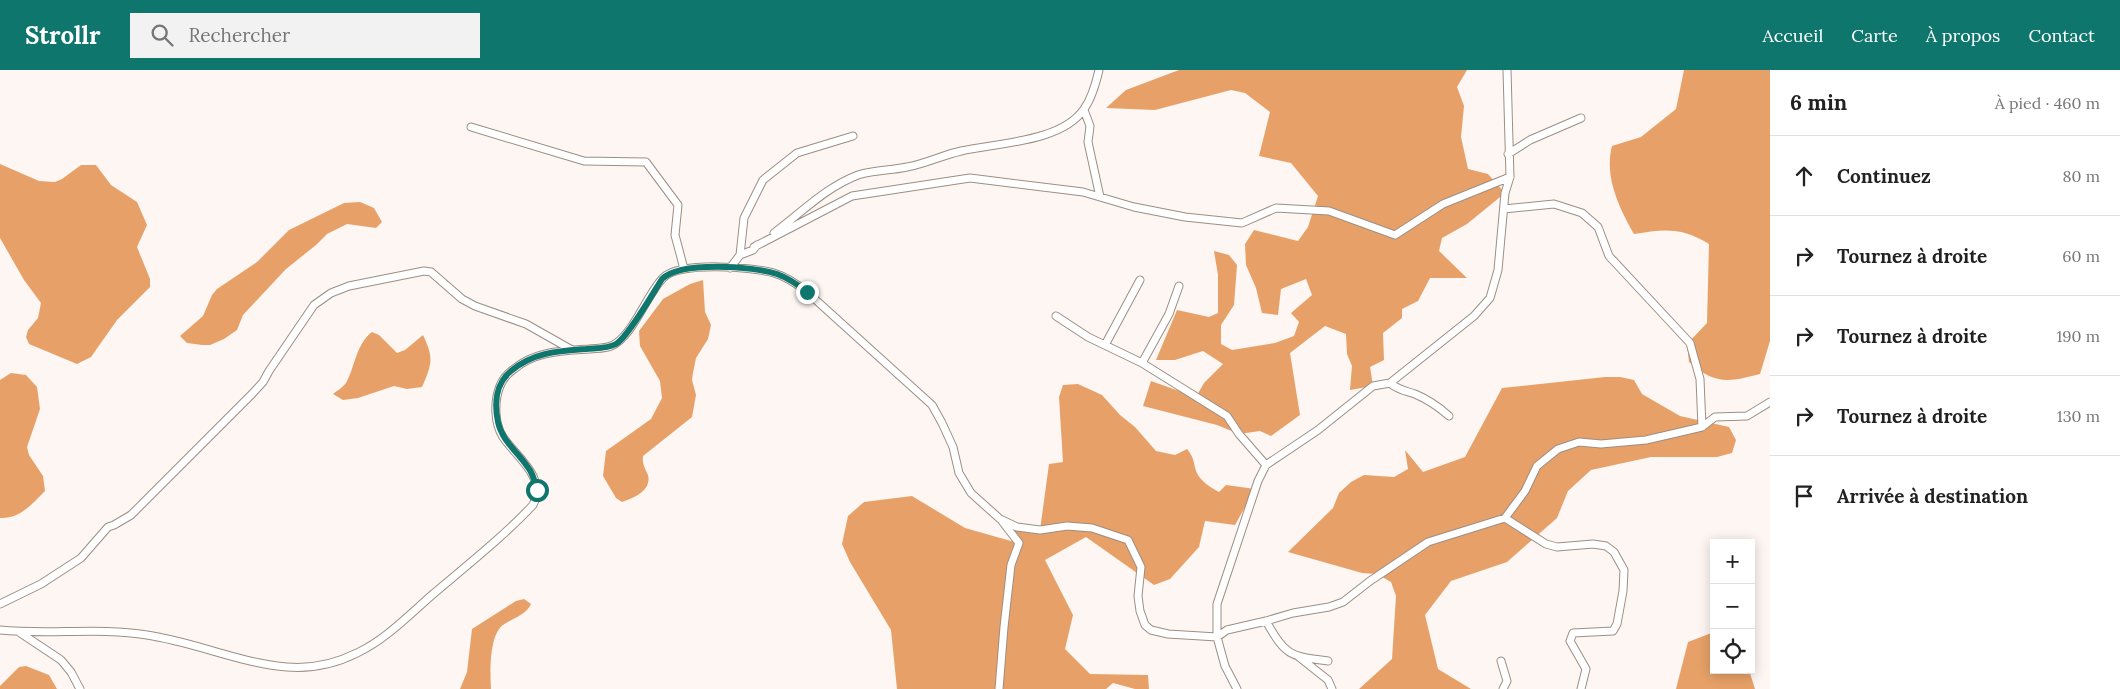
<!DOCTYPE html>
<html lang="fr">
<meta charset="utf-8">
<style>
:root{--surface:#fff;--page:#f2f2f2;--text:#222;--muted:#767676;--line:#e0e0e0;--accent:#0f766e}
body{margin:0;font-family:Lora,serif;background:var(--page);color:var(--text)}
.controls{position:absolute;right:15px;bottom:15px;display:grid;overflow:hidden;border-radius:0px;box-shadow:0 2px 12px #0003}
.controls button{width:45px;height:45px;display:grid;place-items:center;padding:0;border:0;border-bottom:1px solid var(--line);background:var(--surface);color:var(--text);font:25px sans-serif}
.stop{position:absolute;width:15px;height:15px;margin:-11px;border:4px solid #0f766e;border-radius:50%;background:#fff}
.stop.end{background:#0f766e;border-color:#fff;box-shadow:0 1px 5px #0008}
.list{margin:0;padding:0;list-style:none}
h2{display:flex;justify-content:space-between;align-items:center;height:65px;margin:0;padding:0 20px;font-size:21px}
h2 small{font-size:16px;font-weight:400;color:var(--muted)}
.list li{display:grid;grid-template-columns:32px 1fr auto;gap:15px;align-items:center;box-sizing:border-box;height:80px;padding:0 20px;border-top:1px solid var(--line)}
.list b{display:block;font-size:19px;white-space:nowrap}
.list em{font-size:16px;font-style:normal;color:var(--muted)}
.icon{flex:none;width:28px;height:28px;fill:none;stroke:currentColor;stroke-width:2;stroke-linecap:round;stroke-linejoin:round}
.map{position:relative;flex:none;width:1770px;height:619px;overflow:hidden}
header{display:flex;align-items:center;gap:30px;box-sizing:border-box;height:70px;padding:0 25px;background:var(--accent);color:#fff}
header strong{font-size:24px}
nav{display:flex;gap:28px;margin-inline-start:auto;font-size:18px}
.search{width:350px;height:45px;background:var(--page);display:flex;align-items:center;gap:12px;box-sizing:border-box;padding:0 18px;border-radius:0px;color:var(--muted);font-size:19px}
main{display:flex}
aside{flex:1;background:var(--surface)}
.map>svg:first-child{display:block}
</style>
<header>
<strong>Strollr</strong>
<div class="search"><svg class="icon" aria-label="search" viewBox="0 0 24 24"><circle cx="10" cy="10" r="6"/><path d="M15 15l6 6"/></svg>Rechercher</div>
<nav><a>Accueil</a><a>Carte</a><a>À propos</a><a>Contact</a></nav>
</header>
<main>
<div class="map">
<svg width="1770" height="619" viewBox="0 0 1770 619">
<rect width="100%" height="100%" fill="#fdf6f2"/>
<!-- forest -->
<path fill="#e7a168" d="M1179 0H1467L1457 17 1464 36 1461 67 1468 99 1488 104 1505 123 1467 154 1442 168 1439 181 1467 208H1430L1418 231 1402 239V248L1383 263 1384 290 1370 297 1373 316 1350 320 1352 296 1347 284 1346 264 1325 256 1290 283 1300 345 1271 366 1260 361 1239 364 1217 355 1143 336 1151 311 1196 327 1204 313 1223 294 1203 281 1175 290H1156L1177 240 1209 247 1218 243V205L1214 181 1229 185 1237 195 1234 235 1221 255V274L1232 280 1275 273 1294 266 1299 252 1291 243 1312 225 1306 209 1281 219 1278 245 1262 243 1256 218 1246 195 1245 174 1254 160 1298 171 1308 157 1318 126 1291 93 1259 86 1270 42 1245 23 1231 20 1155 40 1106 38 1126 20Z
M1684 0H1770V271L1760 304C1729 312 1715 315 1689 292L1687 274 1707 253 1709 174C1682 157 1664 159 1634 164 1619 138 1604 106 1612 76L1641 67 1676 39Z
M0 94 39 111 55 112 62 109 81 95H96L111 115 137 132 147 155 137 177 150 209V217L117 250 91 287 77 294 29 274 26 267 28 260 38 248 41 233 24 210 0 168Z
M360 132 374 138 382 152 376 158 347 154 327 164 316 175 286 199 243 245 237 260 224 269 210 275H202L187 273 180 266 203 246 212 225 217 219 257 192 289 160 344 133Z
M703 210 705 242 711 255 708 269 696 288 693 303 692 310 696 325 692 347 643 386C642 394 645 398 648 405 652 421 633 428 622 432L616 428 603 406 606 381 651 349 662 328 660 311 640 276 639 261 663 229 690 214Z
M372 262 379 265 397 283 405 280 423 265C434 288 432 294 422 317L407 319 394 316 358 328 343 330 333 324C337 321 343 317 346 313 355 297 356 274 372 262Z
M11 303 26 305 37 317 40 339 27 377 29 385 43 406 45 421C32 434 20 449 0 448V310Z
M1605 307H1620L1634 310 1642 324 1680 346 1729 357 1736 370 1732 383 1717 387H1651L1591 400 1568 421 1557 448 1507 492 1451 511 1425 545 1438 599 1471 619H1359L1392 589 1396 526 1391 512 1377 504 1362 503 1288 482 1333 438 1339 423 1351 412 1364 405 1394 407 1408 399 1405 380 1423 402 1465 387 1502 318Z
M1078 314 1102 325 1120 345 1135 357 1156 381 1175 385 1187 379C1194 388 1193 390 1196 401 1199 410 1211 418 1219 422L1226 415 1255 419 1235 455 1205 451 1199 477 1170 509 1154 515 1086 467 1045 490 1073 545 1065 579 1090 604 1148 605 1149 619H1135L1113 613 1106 619H897L891 560 850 492 842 474 848 446 864 432 912 426 965 458 1018 473 1000 449 1017 457 1040 460 1049 394 1063 392 1059 327 1063 315Z
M524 529 531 534C526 545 513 548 503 555 489 565 490 603 491 619H460L467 602 472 559 516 531Z
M1714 562V600H1749L1755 619H1676L1688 572Z
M26 596 49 605 57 619H0V616L19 597Z"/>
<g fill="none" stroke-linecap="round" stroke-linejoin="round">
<!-- minor casing -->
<g stroke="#9d8e84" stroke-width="9">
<path id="minor" d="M1084 40 1090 56 1088 72 1100 127
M471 57 584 91 646 92 678 135 675 165 684 199
M1508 84 1530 70 1581 48
M1504 139 1554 134 1582 143 1598 157 1609 186 1690 273 1700 309 1702 357
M774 163C801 143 826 117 858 105 877 99 889 101 907 97 925 94 943 85 961 81 997 73 1062 72 1084 39 1092 28 1096 13 1099 0
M754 177 852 126 970 108 1083 122 1134 137 1185 147 1242 153 1276 138 1329 141 1395 165 1443 134 1510 107
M740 185 744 148 763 110 797 83 853 66
M730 198 740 185 753 180 757 175
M1056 246 1088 267 1142 293 1227 346 1239 364 1266 395
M1105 275 1140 210
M1142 293 1169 244 1179 216
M1390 313C1398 320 1406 321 1415 324 1427 329 1439 337 1449 346
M1505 448 1546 474 1557 477 1593 474 1606 476 1614 482 1624 500 1623 521 1617 554 1613 561 1573 563 1570 571 1586 599 1581 619
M0 534 41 514 81 488 108 457 114 455 131 445 252 324 263 312 269 301 314 235 331 223 349 216 424 201 431 202 462 229 475 236 526 254 572 280
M1266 551C1286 586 1289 586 1328 591
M0 560C49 565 99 557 147 565 195 572 239 593 287 597 312 599 335 594 357 583 385 570 408 546 432 525 466 496 502 468 533 435 547 407 517 388 503 367 494 353 494 331 500 316 503 308 507 304 514 299 535 281 562 281 589 279 596 278 604 279 611 276 632 268 647 224 663 208 680 191 753 197 774 203 787 207 797 214 807 222L932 335 942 353 953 377 959 403 971 423 1000 449 1017 457 1040 460 1067 456 1092 458 1128 470 1141 497 1138 526 1140 541 1145 555 1151 560 1168 564 1217 567 1227 560 1266 551 1293 543 1329 537 1343 532 1370 511 1428 472 1505 448 1525 421 1537 396 1558 379 1579 372 1601 374 1646 370 1702 357 1715 347 1747 346 1770 332
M19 562 61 590 71 602 80 619
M1299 587 1328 610 1332 619
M1501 591 1507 611 1503 619
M999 619 1004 557 1011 495 1019 473 1002 451
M1237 619 1225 596 1217 567V534L1258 411 1266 395 1318 360 1373 316 1390 313 1474 246 1490 228 1498 200 1505 123 1510 107 1507 0"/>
</g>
<!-- minor -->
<use href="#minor" stroke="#fff" stroke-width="7"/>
</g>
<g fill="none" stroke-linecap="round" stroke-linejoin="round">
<!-- route -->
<path stroke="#0f766e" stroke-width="6" d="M537 420C535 411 533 403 527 396 517 381 502 371 498 352 494 333 496 313 511 301 533 282 559 281 586 279 596 278 607 279 616 274 628 267 653 223 662 209 680 191 753 196 777 204 788 208 797 214 807 222"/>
</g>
</svg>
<div class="controls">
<button>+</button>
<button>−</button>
<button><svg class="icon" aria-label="locate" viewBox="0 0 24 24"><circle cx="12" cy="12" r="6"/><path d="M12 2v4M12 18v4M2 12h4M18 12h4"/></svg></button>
</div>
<div class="stop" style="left:537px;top:420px"></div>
<div class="stop end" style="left:807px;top:222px"></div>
</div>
<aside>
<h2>6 min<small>À pied · 460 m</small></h2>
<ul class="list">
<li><svg class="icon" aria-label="ahead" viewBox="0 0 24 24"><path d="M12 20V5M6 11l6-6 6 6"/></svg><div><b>Continuez</b></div><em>80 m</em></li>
<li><svg class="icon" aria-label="right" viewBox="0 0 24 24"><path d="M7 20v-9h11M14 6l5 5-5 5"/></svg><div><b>Tournez à droite</b></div><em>60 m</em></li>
<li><svg class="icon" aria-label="right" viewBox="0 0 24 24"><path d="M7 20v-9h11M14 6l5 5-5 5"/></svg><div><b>Tournez à droite</b></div><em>190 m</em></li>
<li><svg class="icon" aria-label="right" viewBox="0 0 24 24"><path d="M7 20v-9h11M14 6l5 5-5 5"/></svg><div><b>Tournez à droite</b></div><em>130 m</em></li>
<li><svg class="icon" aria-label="arrive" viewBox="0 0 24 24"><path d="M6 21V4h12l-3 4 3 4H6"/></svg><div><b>Arrivée à destination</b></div></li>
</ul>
</aside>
</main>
